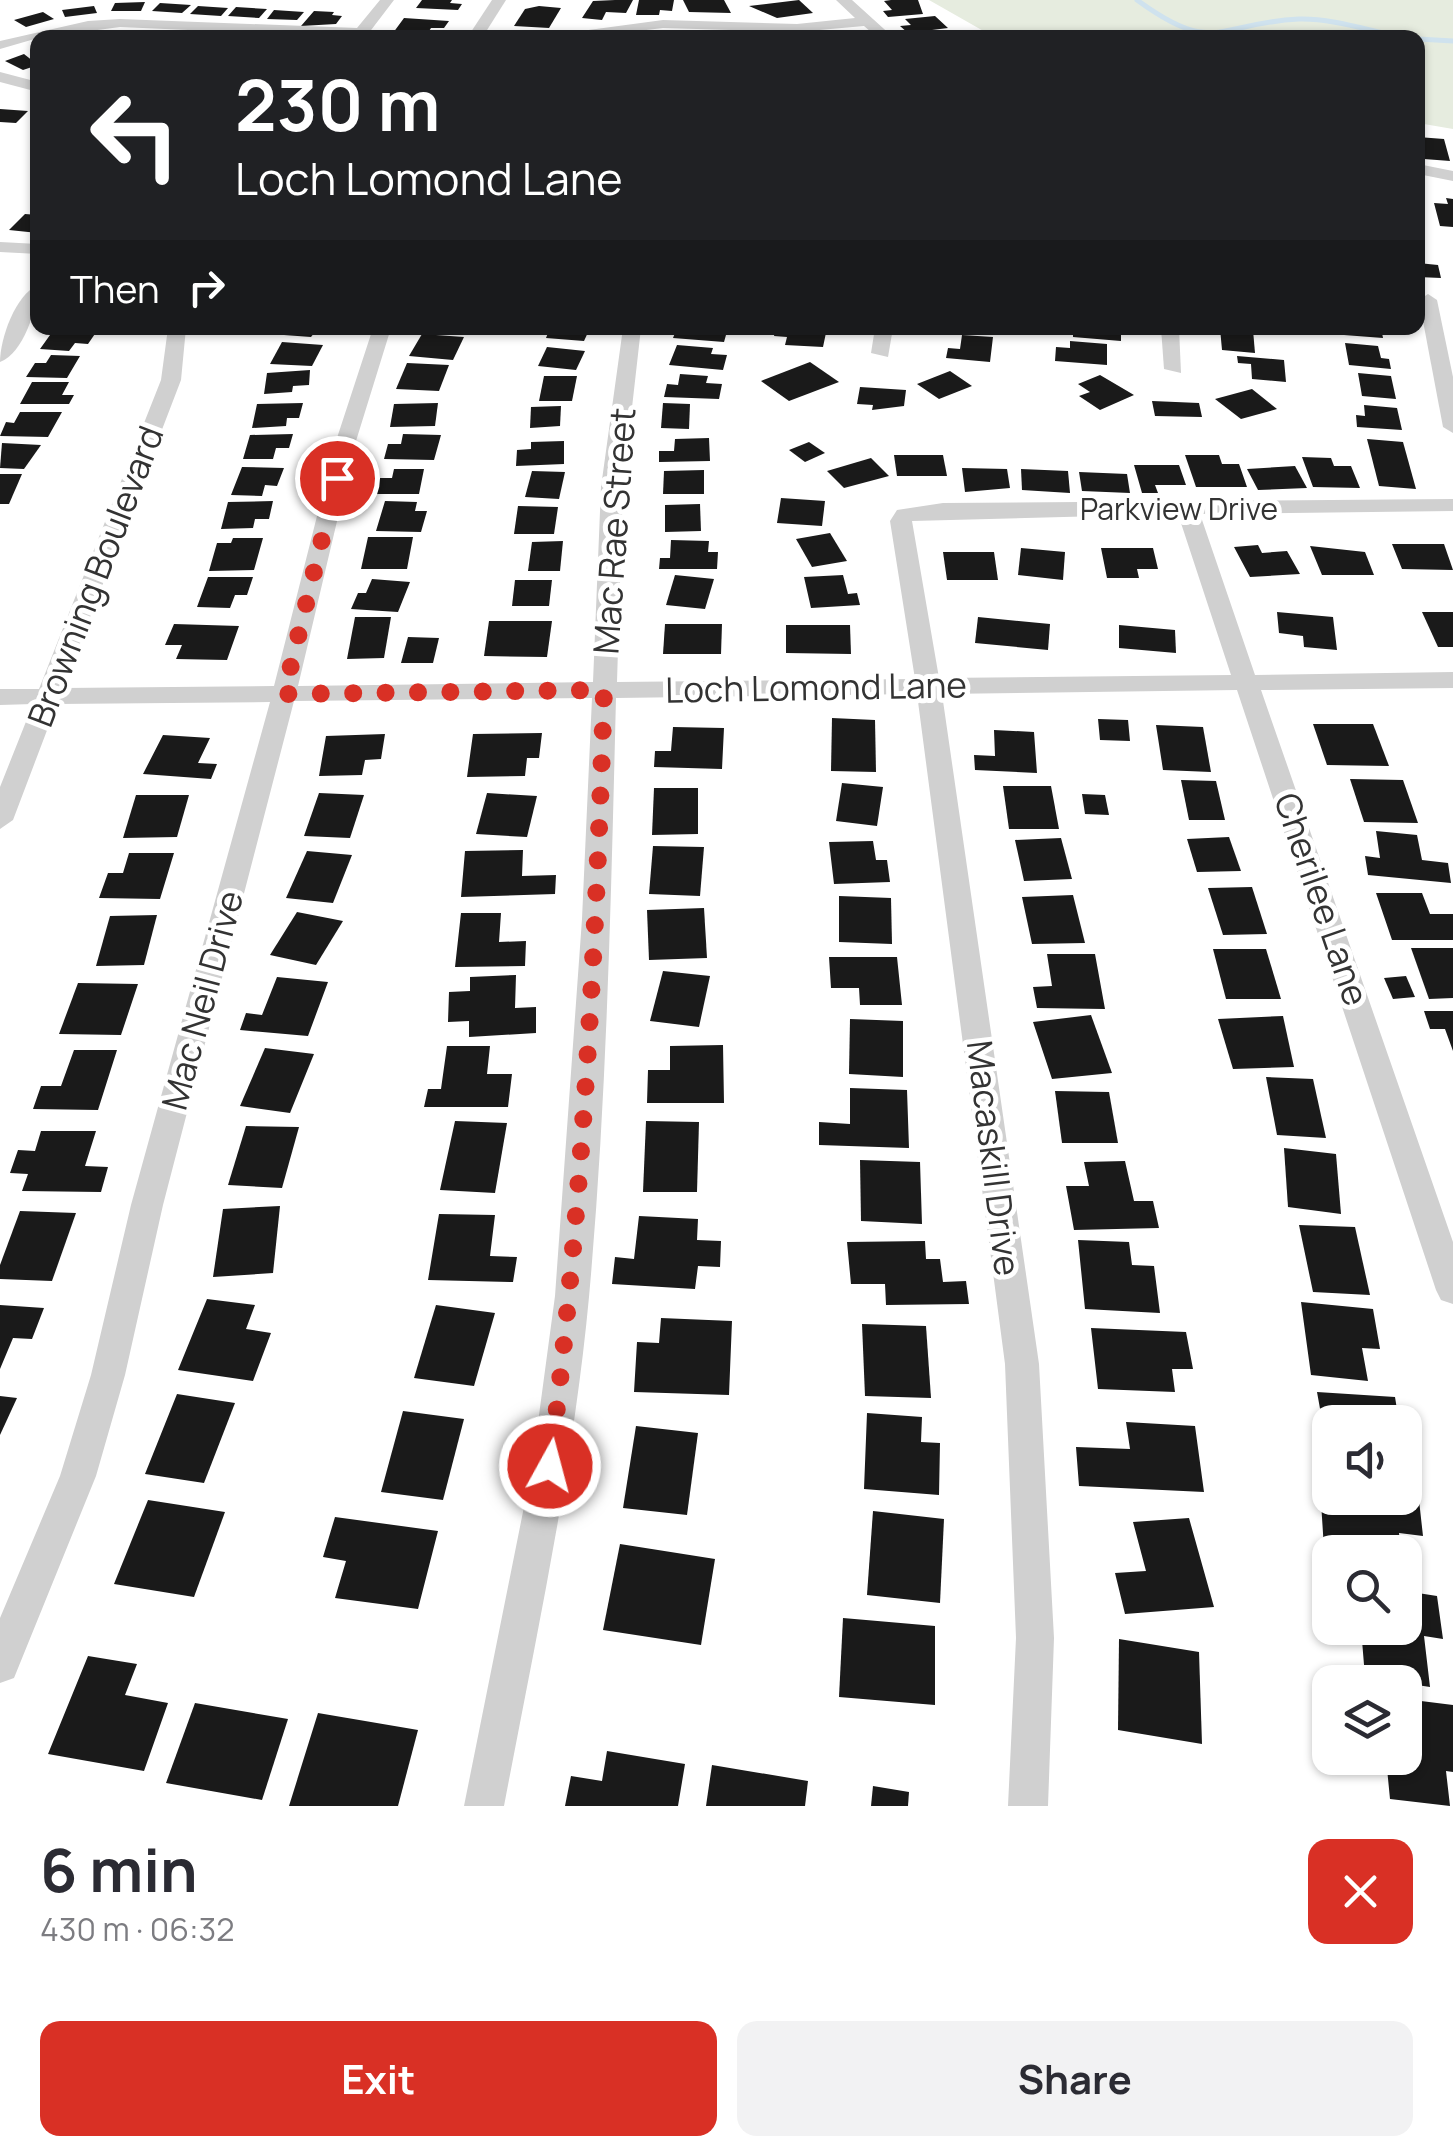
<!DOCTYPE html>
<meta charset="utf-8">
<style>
:root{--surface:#fff;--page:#f2f2f3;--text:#2b2b33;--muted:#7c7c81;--accent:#d93025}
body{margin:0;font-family:Manrope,sans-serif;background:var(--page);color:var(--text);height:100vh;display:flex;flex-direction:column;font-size:38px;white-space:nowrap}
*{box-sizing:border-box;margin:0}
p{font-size:32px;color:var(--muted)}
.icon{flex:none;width:55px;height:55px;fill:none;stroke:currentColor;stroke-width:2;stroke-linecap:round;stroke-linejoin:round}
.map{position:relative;height:1806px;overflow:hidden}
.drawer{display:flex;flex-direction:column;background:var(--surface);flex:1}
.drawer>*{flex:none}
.guide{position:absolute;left:30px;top:30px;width:1395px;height:305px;border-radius:20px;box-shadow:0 2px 8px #0004;background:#202124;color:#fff;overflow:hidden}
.tools{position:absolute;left:1312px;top:1405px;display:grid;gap:20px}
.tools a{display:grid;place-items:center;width:110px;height:110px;border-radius:20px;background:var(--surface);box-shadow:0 2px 8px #0004;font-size:50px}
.pin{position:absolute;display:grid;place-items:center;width:85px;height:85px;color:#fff;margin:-42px;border:5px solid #fff;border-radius:50%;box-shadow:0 2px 10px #0007}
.me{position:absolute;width:110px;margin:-55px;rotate:7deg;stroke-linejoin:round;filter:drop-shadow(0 0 8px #0008)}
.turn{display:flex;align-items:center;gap:35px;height:210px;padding:0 40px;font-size:45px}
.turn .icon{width:130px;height:130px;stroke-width:2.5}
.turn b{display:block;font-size:70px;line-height:85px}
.then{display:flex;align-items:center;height:95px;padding:0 40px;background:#0003;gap:20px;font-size:38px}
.round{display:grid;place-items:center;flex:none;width:105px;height:105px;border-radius:20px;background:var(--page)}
.summary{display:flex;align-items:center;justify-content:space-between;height:170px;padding:0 40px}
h1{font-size:60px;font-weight:700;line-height:75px}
.button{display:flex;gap:20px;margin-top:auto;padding:20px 40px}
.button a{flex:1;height:115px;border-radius:20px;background:var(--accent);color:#fff;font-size:40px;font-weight:700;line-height:115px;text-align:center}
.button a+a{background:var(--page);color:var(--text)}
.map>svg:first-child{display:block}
.green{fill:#e6ecdf}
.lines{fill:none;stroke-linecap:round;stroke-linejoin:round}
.stream{stroke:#cfe2ee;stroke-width:5}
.building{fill:#1a1a1a}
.minor{fill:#d0d0d0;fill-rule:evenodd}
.route{stroke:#d93025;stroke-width:18;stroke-dasharray:0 32.4}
.labels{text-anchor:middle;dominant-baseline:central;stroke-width:10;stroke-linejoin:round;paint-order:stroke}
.far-street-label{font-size:30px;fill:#333;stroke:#fff}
.street-label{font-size:35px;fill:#333;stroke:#fff}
</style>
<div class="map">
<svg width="1453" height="1806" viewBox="0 0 1453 1806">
<rect width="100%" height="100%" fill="#fff"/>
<polygon class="green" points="929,0 1453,0 1453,129 1418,123 1418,38 994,37"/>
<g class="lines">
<g class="stream">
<path d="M1137 0C1215 57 1217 23 1299 19 1333 18 1373 32 1407 38"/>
<polyline points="1418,39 1453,41"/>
</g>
</g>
<g class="building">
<polygon points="422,0 452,0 450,3 462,4 458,10 416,8"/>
<polygon points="615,0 633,0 626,13 606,12 602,20 582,18 593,1"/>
<polygon points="639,0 674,0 672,11 660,10 659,15 636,15"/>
<polygon points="683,0 724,0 731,13 689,12"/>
<polygon points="799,0 813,13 777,18 749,6"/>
<polygon points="891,0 918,0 923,14 888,17 883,11 892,10 884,1"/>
<polygon points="145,2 141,11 111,11 115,3"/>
<polygon points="160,3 191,5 182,13 152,11"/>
<polygon points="94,6 97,13 65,17 62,10"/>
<polygon points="198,6 228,8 221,16 190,14"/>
<polygon points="539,6 561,8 549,28 514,26 525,9"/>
<polygon points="236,7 267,9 259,18 228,16"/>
<polygon points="274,10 304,12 297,20 267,19"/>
<polygon points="314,11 334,12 332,15 342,16 336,24 301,26"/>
<polygon points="43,12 54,19 26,27 14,20"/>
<polygon points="935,16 948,28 908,33 900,26 911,25 905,19"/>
<polygon points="404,18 449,21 444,28 431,28 426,36 393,33"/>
<polygon points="24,54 38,65 23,70 5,61"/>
<polygon points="0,109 28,111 16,123 0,122"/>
<polygon points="1418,137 1444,139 1450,161 1424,159"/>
<polygon points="1446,198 1453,199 1453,227 1440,226 1434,203 1448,204"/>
<polygon points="25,214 38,215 38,233 9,230"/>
<polygon points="1418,263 1438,265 1441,278 1418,277"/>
<polygon points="55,328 99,328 88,344 75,343 69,351 40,349"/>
<polygon points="289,328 318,328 311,337 284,335"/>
<polygon points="550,328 590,328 584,341 546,338"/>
<polygon points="677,328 728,328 724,342 673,338"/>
<polygon points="776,328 827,328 823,347 785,345 787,337 774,336"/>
<polygon points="1073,328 1121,328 1121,341 1073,337"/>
<polygon points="1220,328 1253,330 1255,353 1222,350"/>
<polygon points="1343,328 1381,328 1383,338 1344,335"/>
<polygon points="422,334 464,337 453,360 409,356"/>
<polygon points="962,335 993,337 990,362 946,358 948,348 960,349"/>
<polygon points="1070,341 1107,344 1107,365 1055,361 1056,347 1070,348"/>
<polygon points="282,342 323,345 312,366 270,364"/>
<polygon points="1345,343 1378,346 1381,358 1389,359 1391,369 1349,365"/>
<polygon points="677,345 713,348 711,354 727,355 723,370 669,365"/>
<polygon points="547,347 585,351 576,370 538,366"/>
<polygon points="51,355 80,356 67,378 26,377 35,363 46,363"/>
<polygon points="1237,356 1284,360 1286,382 1252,379 1251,364 1238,363"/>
<polygon points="810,362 839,382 789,401 761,381"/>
<polygon points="407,363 449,365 439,391 396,389"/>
<polygon points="310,370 309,385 293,386 292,392 264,394 267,373"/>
<polygon points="950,371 972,386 939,399 917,384"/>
<polygon points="1358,373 1391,376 1396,399 1362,396"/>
<polygon points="680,374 708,376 706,383 722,384 719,399 664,397 667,384 678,385"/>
<polygon points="1100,375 1134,395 1100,410 1079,396 1090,392 1078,384"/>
<polygon points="544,376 577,376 572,401 539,401"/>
<polygon points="32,382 69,382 62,395 74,395 69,404 20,404"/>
<polygon points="860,387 906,390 904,406 872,410 873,405 857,404"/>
<polygon points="1252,389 1277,409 1241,419 1215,399"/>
<polygon points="1152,401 1199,403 1202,417 1155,416"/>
<polygon points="303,403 299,418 287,418 286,426 252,428 257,404"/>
<polygon points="438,403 435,426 390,427 394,404"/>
<polygon points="663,403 690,404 689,429 661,428"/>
<polygon points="1364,405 1397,408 1402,430 1357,427 1356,415 1365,416"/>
<polygon points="561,406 560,426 530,428 531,407"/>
<polygon points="20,412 62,412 48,437 0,436 6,422 14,423"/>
<polygon points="293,434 289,448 276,448 273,459 243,459 250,435"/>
<polygon points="403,434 441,435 434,460 384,459 388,444 401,444"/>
<polygon points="709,438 710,461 659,462 659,451 674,451 675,439"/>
<polygon points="1367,439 1403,442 1416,489 1379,486"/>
<polygon points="564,441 564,464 516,466 517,450 531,449 531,442"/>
<polygon points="809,442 825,453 805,462 789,450"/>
<polygon points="2,443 41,445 24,469 0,468"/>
<polygon points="894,455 943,455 947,476 897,476"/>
<polygon points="1185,455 1219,455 1222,464 1239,464 1247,487 1196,487"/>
<polygon points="1302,457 1331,458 1334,466 1351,466 1360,488 1313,487"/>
<polygon points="871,458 889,476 844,488 827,471"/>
<polygon points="1134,465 1179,465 1186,485 1155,485 1158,493 1142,493"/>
<polygon points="1295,466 1307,488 1258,490 1247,469"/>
<polygon points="242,467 284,468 277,486 265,485 262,496 231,495"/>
<polygon points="962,468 1007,469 1010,488 965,492"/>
<polygon points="394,469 424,469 419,494 375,494 379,478 392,478"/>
<polygon points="1021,469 1068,471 1070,493 1022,490"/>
<polygon points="704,470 704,494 663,494 664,471"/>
<polygon points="532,471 565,472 559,499 525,497"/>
<polygon points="1079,472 1127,474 1130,493 1082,491"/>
<polygon points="0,474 22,474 9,504 0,504"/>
<polygon points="781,498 825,501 822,526 777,523"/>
<polygon points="273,501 269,519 255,519 253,528 221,529 228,502"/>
<polygon points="385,501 417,502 415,511 427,511 421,532 376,531"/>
<polygon points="700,504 701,531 665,532 665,505"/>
<polygon points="518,506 558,507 554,534 514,534"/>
<polygon points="830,533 847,561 812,567 796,539"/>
<polygon points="368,537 413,537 407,569 361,569"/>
<polygon points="233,538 263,538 254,570 209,571 217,543 231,543"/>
<polygon points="671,540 709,541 708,552 718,552 717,569 659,569 660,558 670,558"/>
<polygon points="563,541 560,571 528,571 532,542"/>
<polygon points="1392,544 1444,544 1453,570 1402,569"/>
<polygon points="1258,545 1262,553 1287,551 1300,574 1250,577 1234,547"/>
<polygon points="1310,546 1365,552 1374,575 1322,575"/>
<polygon points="1021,548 1065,552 1063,580 1018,575"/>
<polygon points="1101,548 1153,548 1158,569 1137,569 1139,578 1107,578"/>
<polygon points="943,552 994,552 998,580 947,580"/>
<polygon points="675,575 714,579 705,609 666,605"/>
<polygon points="843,575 848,594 857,593 860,605 811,608 804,577"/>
<polygon points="208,577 253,577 247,595 235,595 230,608 197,607"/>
<polygon points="372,579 410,582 398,612 351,609 358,593 366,593"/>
<polygon points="515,580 552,580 549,606 512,606"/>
<polygon points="1277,612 1333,617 1337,650 1304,647 1303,636 1279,633"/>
<polygon points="1422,612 1453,612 1453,647 1438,647"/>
<polygon points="355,617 391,617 384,658 347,659"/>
<polygon points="978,617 1050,624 1048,650 975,643"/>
<polygon points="489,621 552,621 547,657 484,656"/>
<polygon points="174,624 239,626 227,660 176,659 182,645 165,645"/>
<polygon points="665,624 722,624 721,654 663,654"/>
<polygon points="786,625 850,625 851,654 786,653"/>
<polygon points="1119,625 1175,630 1176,653 1119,648"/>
<polygon points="408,637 439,638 433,663 401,663"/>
<polygon points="832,718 875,720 876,772 831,771"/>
<polygon points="1098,719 1128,720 1130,741 1100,740"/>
<polygon points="1313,724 1373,724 1389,766 1327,765"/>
<polygon points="1156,725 1203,727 1211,772 1163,770"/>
<polygon points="673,727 724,728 722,769 654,767 655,751 671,751"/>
<polygon points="994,730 1034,732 1037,773 975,770 974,755 995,756"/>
<polygon points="542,733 539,758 527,758 525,776 467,777 473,734"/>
<polygon points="385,734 381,759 365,760 362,775 319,776 326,736"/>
<polygon points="163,735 210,738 198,763 217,764 211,779 143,774"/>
<polygon points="1350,779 1403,780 1418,823 1364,822"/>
<polygon points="1181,780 1216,781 1225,820 1189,820"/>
<polygon points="842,783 883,787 877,826 836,821"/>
<polygon points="1003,786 1051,786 1059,829 1009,829"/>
<polygon points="654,788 698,788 698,834 652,835"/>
<polygon points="319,793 364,795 350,838 304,836"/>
<polygon points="487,793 537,796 527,837 476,834"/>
<polygon points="1082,794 1105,795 1109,815 1085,814"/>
<polygon points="136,795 189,795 177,837 123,838"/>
<polygon points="1376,831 1417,835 1422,860 1448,863 1451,883 1368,875 1365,856 1380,858"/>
<polygon points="1229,837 1241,871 1197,872 1187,839"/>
<polygon points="1061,838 1072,879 1024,881 1015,840"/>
<polygon points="873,841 876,860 887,860 890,882 834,884 829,842"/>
<polygon points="653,846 704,847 700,896 649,894"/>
<polygon points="523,850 522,876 556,875 555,894 461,897 465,851"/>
<polygon points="307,851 352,855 333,903 286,898"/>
<polygon points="129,853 174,853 160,899 99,898 108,873 123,873"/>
<polygon points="1252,887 1267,934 1223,935 1208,888"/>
<polygon points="1376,893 1422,893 1430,914 1453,914 1453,940 1392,940"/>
<polygon points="1073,895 1085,943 1032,944 1022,897"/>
<polygon points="839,896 891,898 892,944 839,942"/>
<polygon points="704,908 707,958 649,960 647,910"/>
<polygon points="297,912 343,921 316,965 270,955"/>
<polygon points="461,913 501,913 499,942 526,941 525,966 455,967"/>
<polygon points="157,915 144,965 96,966 110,916"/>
<polygon points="1411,948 1453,948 1453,998 1429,999"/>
<polygon points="1213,949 1266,949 1281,999 1226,999"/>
<polygon points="1047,954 1095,954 1105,1009 1037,1008 1033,987 1052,986"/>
<polygon points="829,957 897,957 902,1005 860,1005 859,988 831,988"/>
<polygon points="663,971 710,976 699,1027 650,1021"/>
<polygon points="516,975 515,1008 536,1007 536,1033 469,1037 469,1021 448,1022 449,992 470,991 470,977"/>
<polygon points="1406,976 1415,997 1393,999 1384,978"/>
<polygon points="277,977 328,982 308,1036 240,1030 246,1013 262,1015"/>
<polygon points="78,983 138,984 121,1035 59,1034"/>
<polygon points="1424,1011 1453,1011 1453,1051 1445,1029 1430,1029"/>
<polygon points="1091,1015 1112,1073 1052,1079 1033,1022"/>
<polygon points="1283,1016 1294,1067 1233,1069 1218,1019"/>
<polygon points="850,1019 903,1021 903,1077 849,1074"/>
<polygon points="723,1045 724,1103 647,1103 648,1070 670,1070 670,1046"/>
<polygon points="447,1046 490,1046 487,1074 512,1074 508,1107 424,1107 428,1089 441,1089"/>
<polygon points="265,1048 314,1054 290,1113 240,1106"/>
<polygon points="74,1050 117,1050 98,1110 33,1109 41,1086 61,1086"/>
<polygon points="1266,1077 1313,1079 1326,1138 1277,1135"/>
<polygon points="850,1088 907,1090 909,1148 819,1145 819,1122 850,1124"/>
<polygon points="1055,1091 1109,1092 1118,1143 1062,1143"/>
<polygon points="455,1121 507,1123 495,1193 440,1190"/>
<polygon points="646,1121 699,1122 697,1192 643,1192"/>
<polygon points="246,1126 299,1127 282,1188 228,1185"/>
<polygon points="41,1131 96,1131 85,1166 108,1167 101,1192 22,1191 28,1174 10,1173 18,1150 35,1151"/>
<polygon points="1284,1148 1336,1154 1341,1214 1288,1207"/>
<polygon points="860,1160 920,1162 922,1224 861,1221"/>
<polygon points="1125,1161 1134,1201 1153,1201 1159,1228 1074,1230 1066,1186 1089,1186 1084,1162"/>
<polygon points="280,1206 273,1273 213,1277 223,1209"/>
<polygon points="20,1211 76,1213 52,1281 0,1279 0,1265"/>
<polygon points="439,1214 495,1215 490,1256 517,1257 513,1282 428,1280"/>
<polygon points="639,1216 698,1219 697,1240 721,1241 720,1267 698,1266 695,1289 612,1284 615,1257 634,1259"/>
<polygon points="1299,1225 1355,1227 1370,1295 1313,1292"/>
<polygon points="1078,1240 1129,1242 1132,1265 1154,1266 1160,1313 1085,1309"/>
<polygon points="925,1241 926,1259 940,1259 943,1282 966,1281 969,1304 886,1305 885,1284 851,1284 847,1242"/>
<polygon points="207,1299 255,1305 246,1329 271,1333 253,1381 178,1370"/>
<polygon points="1301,1302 1373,1309 1380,1349 1362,1348 1368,1381 1311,1375"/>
<polygon points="0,1305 44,1308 32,1339 13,1338 0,1369"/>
<polygon points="436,1305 495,1313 474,1386 414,1378"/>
<polygon points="661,1318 732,1321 729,1395 634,1392 637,1342 659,1343"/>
<polygon points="862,1324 926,1326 931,1398 865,1396"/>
<polygon points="1091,1328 1186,1332 1193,1369 1172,1369 1175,1392 1098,1389"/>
<polygon points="1317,1392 1395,1397 1399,1422 1330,1422 1328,1453"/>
<polygon points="177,1394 235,1403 204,1483 145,1474"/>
<polygon points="0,1396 17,1398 0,1435"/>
<polygon points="403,1411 464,1419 443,1500 381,1492"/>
<polygon points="867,1413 922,1417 921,1442 940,1443 939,1495 864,1489"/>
<polygon points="1126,1422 1195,1426 1204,1492 1079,1486 1076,1447 1130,1449"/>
<polygon points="636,1426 698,1433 687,1515 623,1508"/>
<polygon points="1320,1486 1330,1488 1330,1498 1419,1500 1423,1536 1399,1533 1401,1552 1324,1549"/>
<polygon points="148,1500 225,1512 194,1597 114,1584"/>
<polygon points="873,1511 944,1519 940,1603 867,1595"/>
<polygon points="335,1517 438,1531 418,1609 335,1598 346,1561 323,1557"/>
<polygon points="1189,1518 1214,1607 1125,1614 1115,1573 1146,1571 1133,1522"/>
<polygon points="620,1544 715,1559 701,1645 603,1630"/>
<polygon points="1405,1591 1437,1596 1443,1639 1424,1636 1430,1687 1365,1677 1361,1628 1405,1628"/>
<polygon points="843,1618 935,1626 935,1705 839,1697"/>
<polygon points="1119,1639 1199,1652 1202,1744 1118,1730"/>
<polygon points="88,1656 137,1664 125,1695 168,1703 144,1771 48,1754"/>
<polygon points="1405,1699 1453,1705 1453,1772 1446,1771 1450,1806 1390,1799 1386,1758 1405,1758"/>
<polygon points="195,1703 288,1719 262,1800 166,1783"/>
<polygon points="318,1713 418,1730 398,1806 289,1806"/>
<polygon points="607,1751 685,1764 678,1806 565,1806 571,1776 602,1781"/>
<polygon points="712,1765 808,1781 805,1806 706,1806"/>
<polygon points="873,1786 909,1792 908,1806 871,1806"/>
</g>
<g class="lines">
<g class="minor">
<polygon points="380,0 394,0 365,38 120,27 38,38 0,49 0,41 88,21 120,19 357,28"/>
<polygon points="492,0 506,0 482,38 467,38"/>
<polygon points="836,0 852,0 894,38 878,38 864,26 797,32 663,28 580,38 529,38 663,20 797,24 855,18"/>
<polygon points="0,72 38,82 38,92 0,82"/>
<polygon points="1418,164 1453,171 1453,181 1418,174"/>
<polygon points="0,242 38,244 38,254 0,252"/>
<path d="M38 285C38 307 23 354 0 362 0 339 15 295 38 285Z"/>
<polygon points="1428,294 1437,300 1453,377 1453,433 1443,427 1419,300"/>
<path d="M168 328H186L181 380 63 688 274 686 336 441 373 328H391L356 441 298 686 593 682 601 487 623 328H641L623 487 617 682 915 679 890 521 897 510 943 503 1453 499V511L1200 514 1255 675 1453 672V688L1261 690 1453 1242V1304L1441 1300 1436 1290 1237 690 942 694 1039 1364 1054 1638 1048 1806H1008L1016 1638 1005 1364 917 694 616 698C611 897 607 1098 589 1297 573 1468 536 1637 504 1806H464L532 1467 555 1296 582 919 592 698 294 701 163 1205 125 1375 96 1476 14 1678 0 1683V1618L60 1476 91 1375 131 1205 270 702 57 704 13 820 0 829V787L33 704 0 705V689H39L161 380ZM1178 514 1231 675 939 678 912 521Z"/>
<polygon points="875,328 893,328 888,357 871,353"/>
<polygon points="1161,328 1179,328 1181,373 1164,369"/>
</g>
</g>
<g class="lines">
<path class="route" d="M337 478 284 694 604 690C596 950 582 1209 550 1466"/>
</g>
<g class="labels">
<g class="far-street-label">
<text x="1179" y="508">Parkview Drive</text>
</g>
<g class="street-label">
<text transform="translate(614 531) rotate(-86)">Mac Rae Street</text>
<text transform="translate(95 576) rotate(-69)">Browning Boulevard</text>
<text transform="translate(816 687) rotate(-1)">Loch Lomond Lane</text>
<text transform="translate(1322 899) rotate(71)">Cherilee Lane</text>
<text transform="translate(202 1000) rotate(-75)">Mac Neil Drive</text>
<text transform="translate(994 1158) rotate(83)">Macaskill Drive</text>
</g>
</g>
</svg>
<div class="tools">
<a><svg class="icon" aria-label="sound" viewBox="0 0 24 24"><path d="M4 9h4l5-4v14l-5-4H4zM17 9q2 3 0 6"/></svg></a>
<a><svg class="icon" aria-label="search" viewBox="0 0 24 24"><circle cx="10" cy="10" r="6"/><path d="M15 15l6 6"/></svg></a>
<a><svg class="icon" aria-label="layers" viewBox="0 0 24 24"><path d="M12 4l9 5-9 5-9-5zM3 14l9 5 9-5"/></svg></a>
</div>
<div class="pin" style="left:337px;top:478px;background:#d93025"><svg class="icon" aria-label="arrive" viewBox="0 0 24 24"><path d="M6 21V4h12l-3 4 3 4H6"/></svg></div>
<svg class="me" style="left:550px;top:1466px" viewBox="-20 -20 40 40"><circle r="17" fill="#d93025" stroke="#fff" stroke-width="3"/><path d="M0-11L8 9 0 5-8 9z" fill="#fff"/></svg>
<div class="guide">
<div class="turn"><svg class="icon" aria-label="left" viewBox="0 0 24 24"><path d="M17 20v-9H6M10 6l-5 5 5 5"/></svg><div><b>230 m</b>Loch Lomond Lane</div></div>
<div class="then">Then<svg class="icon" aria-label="right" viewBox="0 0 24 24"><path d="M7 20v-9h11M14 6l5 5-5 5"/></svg></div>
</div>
</div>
<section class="drawer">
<div class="summary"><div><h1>6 min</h1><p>430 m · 06:32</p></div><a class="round" style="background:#d93025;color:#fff"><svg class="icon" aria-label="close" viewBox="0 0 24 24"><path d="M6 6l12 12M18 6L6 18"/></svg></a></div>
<div class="button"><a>Exit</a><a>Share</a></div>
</section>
